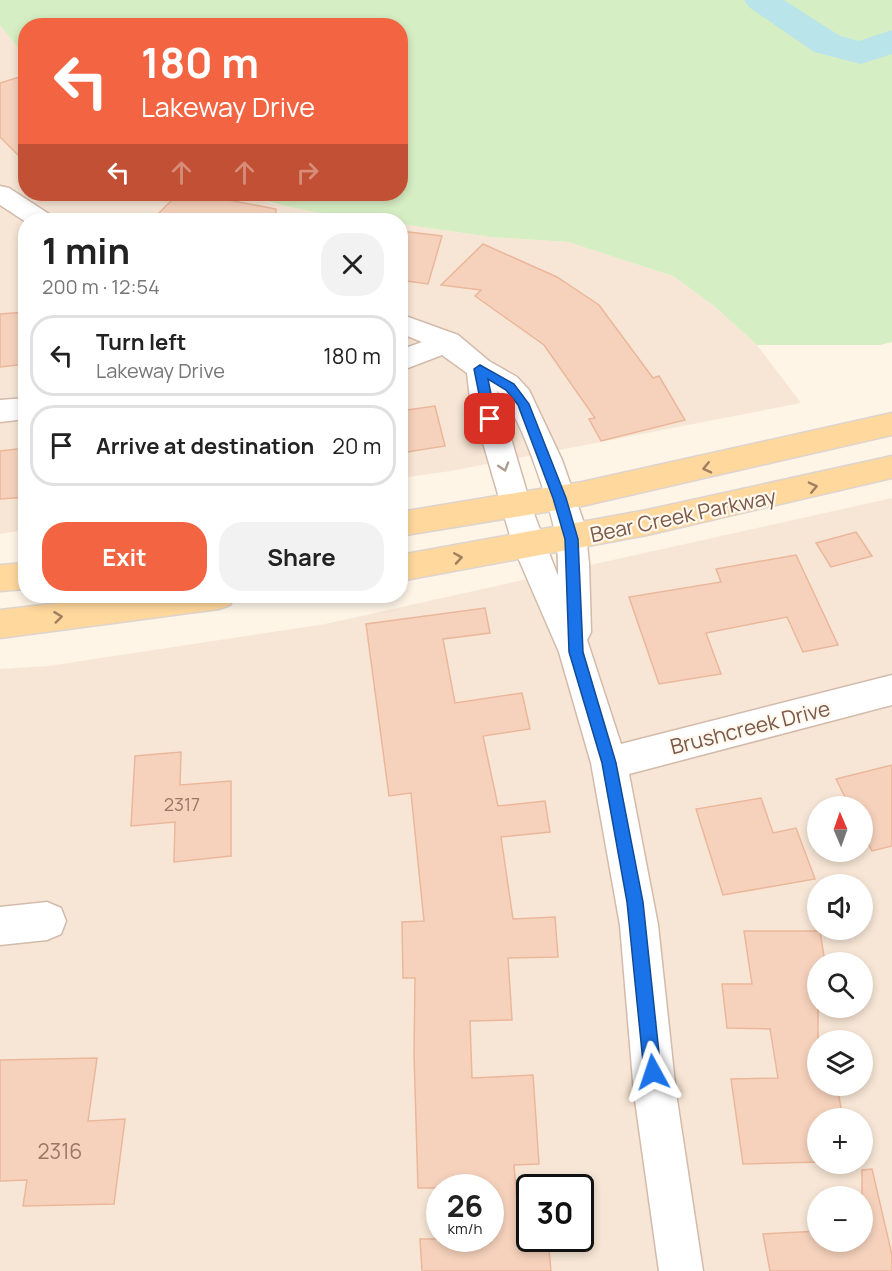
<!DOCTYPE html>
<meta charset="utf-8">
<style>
:root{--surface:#fff;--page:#f2f2f2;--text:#222;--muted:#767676;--line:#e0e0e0;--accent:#f36542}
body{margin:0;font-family:Manrope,sans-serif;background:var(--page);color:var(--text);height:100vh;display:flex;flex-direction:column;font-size:22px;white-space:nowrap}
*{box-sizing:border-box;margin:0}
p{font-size:20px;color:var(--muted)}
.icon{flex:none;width:33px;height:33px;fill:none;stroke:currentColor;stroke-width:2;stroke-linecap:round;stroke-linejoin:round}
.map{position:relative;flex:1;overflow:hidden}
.drawer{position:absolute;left:18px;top:213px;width:390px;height:390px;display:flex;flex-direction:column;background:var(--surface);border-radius:24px;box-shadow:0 3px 9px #0003}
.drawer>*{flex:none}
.guide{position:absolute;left:18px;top:18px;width:390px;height:183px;border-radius:24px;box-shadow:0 3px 9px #0003;background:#f36542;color:#fff;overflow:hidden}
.needle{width:39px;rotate:358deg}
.fabs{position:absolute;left:807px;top:796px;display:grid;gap:12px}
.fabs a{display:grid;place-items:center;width:66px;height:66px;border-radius:50%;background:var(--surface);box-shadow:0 3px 9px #0003;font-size:30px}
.speed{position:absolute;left:426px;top:1174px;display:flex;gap:12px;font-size:30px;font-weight:700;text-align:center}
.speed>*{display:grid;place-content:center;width:78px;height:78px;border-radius:50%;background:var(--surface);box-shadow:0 3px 9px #0003;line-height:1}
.speed small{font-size:15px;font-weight:400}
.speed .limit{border:3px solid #111;border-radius:9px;background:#fff;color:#111}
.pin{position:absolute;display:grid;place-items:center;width:51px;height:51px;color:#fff;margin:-26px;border-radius:12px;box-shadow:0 3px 9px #0006}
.me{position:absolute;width:66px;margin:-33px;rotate:355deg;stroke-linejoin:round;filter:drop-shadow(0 0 4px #0008)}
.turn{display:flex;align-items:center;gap:21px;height:126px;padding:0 24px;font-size:27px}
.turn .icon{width:78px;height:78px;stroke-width:2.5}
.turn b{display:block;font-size:42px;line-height:51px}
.lanes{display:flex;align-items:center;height:57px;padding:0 24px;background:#0003;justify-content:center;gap:30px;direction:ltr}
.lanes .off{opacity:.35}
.round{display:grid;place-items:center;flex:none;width:63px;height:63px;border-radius:24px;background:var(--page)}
.overview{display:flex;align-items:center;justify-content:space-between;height:102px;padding:0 24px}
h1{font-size:36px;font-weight:700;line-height:45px}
.action{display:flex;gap:12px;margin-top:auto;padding:12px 24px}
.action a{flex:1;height:69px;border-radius:24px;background:var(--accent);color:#fff;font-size:24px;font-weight:700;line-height:69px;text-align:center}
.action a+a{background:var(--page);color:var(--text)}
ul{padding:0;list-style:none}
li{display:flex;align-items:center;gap:18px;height:81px;margin:0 12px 9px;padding:0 12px;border:3px solid var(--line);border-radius:24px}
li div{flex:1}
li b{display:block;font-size:22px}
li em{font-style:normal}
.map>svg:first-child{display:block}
.residential{fill:#f7e6d5;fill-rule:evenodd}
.green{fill:#d6eec3}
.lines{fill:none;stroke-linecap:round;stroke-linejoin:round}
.river{fill:#b9e4ea;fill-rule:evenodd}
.building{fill:#f6d2bc;stroke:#ebb79b;stroke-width:1.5}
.minor-casing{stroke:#d2bbab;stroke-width:3}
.major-casing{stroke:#ddd4cf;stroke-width:3}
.minor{fill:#fff;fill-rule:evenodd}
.major{fill:#ffd89d;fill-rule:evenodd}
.oneway{stroke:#b09b91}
.oneway2{stroke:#a37f62}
.route{fill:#1a73e8;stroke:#114b97;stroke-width:1.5}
.labels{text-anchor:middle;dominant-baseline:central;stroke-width:4.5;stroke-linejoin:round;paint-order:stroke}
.number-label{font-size:18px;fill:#9a7765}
.street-label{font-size:21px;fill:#7b5948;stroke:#fff8ef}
.near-number-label{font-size:21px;fill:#9a7765}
</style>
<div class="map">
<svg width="892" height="1271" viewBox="0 0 892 1271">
<rect width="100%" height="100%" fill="#fef5e7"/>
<g class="residential">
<polygon points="0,25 25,57 26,194 244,194 269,203 378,220 26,220 25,530 0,534"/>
<polygon points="401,224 491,237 568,242 673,276 713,305 757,345 801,403 451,471 401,478"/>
<path d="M892 498V1271H0V669L48 666 325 624ZM818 807H862V852H818ZM818 885H862V930H818ZM818 963H862V1008H818ZM818 1041H862V1086H818ZM818 1119H862V1164H818ZM440 1188H490V1239H440ZM530 1188H580V1239H530ZM818 1197H862V1242H818Z"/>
</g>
<path class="green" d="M0 0H892V342L880 345H757L713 305 673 276 568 242 491 237 401 224 400 220C352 220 290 210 244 194H400V26H26L25 57 0 25Z"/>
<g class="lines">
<polygon class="river" points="744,0 784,0 840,36 859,41 892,30 892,54 861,64 814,52 749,7"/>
</g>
<g class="building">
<polygon points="26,75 26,163 0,137 0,83"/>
<polygon points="178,194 196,194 276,209 275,220 152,220"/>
<polygon points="400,231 442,236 428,284 400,280"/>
<polygon points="483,244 557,277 599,305 653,378 659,376 685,420 601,441 589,419 595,418 544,345 475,296 481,290 441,285"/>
<polygon points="26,312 26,364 0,367 0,314"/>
<polygon points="435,406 445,446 400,453 400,411"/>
<polygon points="26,448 26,497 0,499 0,451"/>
<polygon points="856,532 872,556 831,567 816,543"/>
<polygon points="796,555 838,645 803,652 787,617 706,633 721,674 659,684 629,597 721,582 716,569"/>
<polygon points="485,608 490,633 443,639 455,703 522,693 530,729 483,736 498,806 545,801 550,832 501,837 513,919 555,917 558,957 508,958 512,1020 470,1021 472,1078 533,1075 539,1164 514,1165 518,1215 530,1215 530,1239 548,1239 551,1271 422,1271 420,1239 490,1239 490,1188 418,1188 414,1054 415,978 403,978 402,922 424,921 411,793 389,796 366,624"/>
<polygon points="181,752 180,785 231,781 231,856 174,862 175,822 131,826 135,756"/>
<polygon points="892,765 892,846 872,851 862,832 862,807 850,807 836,779"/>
<polygon points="761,798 773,833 796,828 815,879 723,895 696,809"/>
<polygon points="744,931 820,931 825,963 818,963 818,1086 837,1086 843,1119 818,1119 818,1162 743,1164 731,1079 778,1078 770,1029 727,1028 722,984 752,984"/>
<polygon points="97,1058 88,1121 125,1119 114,1204 23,1206 27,1180 0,1181 0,1060"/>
<polygon points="872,1169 892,1255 892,1271 770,1271 763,1234 818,1231 818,1242 862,1242 862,1170"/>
</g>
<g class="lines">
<defs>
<g id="minor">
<polygon points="0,186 9,188 49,214 52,220 26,222 0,205"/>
<path d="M400 314 458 335 489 361 517 377 529 390 562 460 585 526 589 563 591 632 587 640 621 744 892 675V705L629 774 658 925 676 1093 703 1271H659L634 1093 620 925 591 763 559 652 513 546 470 398 467 373 442 355 400 371V350L422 342 400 333ZM497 391C520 410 551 508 556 538 558 550 558 563 558 576L531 506Z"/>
<polygon points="26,398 26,419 0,422 0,400"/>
<polygon points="47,902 61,908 66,921 61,934 47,940 0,945 0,907"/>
</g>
<g id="major">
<polygon points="892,413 892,435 582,506 400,536 400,512 582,482"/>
<polygon points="892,456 892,478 647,535 400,581 400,555 647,510"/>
<polygon points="26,563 26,589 0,591 0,565"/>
<polygon points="118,596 235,596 230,605 219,609 0,638 0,610"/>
</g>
</defs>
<use href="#minor" class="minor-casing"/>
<use href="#major" class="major-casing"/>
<use href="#minor" class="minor"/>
<use href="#major" class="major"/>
</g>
<defs><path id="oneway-chevron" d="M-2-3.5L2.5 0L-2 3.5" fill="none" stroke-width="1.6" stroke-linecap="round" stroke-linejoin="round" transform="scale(1.5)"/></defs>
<use class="oneway" href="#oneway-chevron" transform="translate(504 467) rotate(73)"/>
<g class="oneway2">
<use href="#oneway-chevron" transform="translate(707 468) rotate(167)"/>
<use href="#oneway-chevron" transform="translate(813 487) rotate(-13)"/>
<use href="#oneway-chevron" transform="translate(458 558) rotate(-9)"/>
<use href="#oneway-chevron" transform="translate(58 617) rotate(-7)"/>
</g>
<polygon class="route" points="480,365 514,384 529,404 566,498 578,539 583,652 616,763 643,902 661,1072 659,1078 653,1081 647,1078 644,1072 627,902 602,763 569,652 565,539 553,498 518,405 506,390 488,379 496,419 490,423 484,419 474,369"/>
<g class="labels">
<g class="number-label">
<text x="182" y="804">2317</text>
</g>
<g class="street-label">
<text transform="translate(683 515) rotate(-12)">Bear Creek Parkway</text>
<text transform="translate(750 727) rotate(-14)">Brushcreek Drive</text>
</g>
<g class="near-number-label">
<text x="60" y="1151">2316</text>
</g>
</g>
</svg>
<div class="fabs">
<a><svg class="needle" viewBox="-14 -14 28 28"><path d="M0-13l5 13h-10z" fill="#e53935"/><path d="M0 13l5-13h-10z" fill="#767676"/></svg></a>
<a><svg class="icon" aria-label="sound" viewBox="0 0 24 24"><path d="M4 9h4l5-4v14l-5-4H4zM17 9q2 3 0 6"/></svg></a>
<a><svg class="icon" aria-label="search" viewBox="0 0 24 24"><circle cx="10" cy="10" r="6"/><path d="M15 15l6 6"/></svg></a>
<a><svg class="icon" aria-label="layers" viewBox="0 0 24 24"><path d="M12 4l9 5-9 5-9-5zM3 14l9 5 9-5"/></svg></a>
<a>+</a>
<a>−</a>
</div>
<div class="speed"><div>26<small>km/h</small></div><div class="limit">30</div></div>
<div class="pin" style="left:490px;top:419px;background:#d93025"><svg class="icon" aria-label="arrive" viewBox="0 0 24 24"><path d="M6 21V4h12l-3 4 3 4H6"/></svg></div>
<svg class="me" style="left:653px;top:1072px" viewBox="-20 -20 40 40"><path d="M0-17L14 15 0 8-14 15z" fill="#1a73e8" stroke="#fff" stroke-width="4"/></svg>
<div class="guide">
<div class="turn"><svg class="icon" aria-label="left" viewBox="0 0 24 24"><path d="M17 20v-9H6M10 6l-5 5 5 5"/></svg><div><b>180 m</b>Lakeway Drive</div></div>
<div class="lanes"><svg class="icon" aria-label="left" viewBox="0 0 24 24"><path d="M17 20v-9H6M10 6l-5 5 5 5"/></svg><svg class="icon off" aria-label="ahead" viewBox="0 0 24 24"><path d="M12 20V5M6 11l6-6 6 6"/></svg><svg class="icon off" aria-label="ahead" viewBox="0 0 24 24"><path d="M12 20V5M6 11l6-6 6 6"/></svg><svg class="icon off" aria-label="right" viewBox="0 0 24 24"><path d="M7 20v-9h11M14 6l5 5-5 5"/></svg></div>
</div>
<section class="drawer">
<div class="overview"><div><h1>1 min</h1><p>200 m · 12:54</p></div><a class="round"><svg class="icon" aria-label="close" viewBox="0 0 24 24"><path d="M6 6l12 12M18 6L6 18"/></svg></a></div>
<ul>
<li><svg class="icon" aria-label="left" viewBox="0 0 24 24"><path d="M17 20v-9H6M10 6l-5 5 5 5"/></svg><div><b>Turn left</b><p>Lakeway Drive</p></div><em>180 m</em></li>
<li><svg class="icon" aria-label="arrive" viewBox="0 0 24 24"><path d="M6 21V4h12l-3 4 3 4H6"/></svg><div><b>Arrive at destination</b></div><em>20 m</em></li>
</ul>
<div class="action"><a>Exit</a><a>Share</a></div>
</section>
</div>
